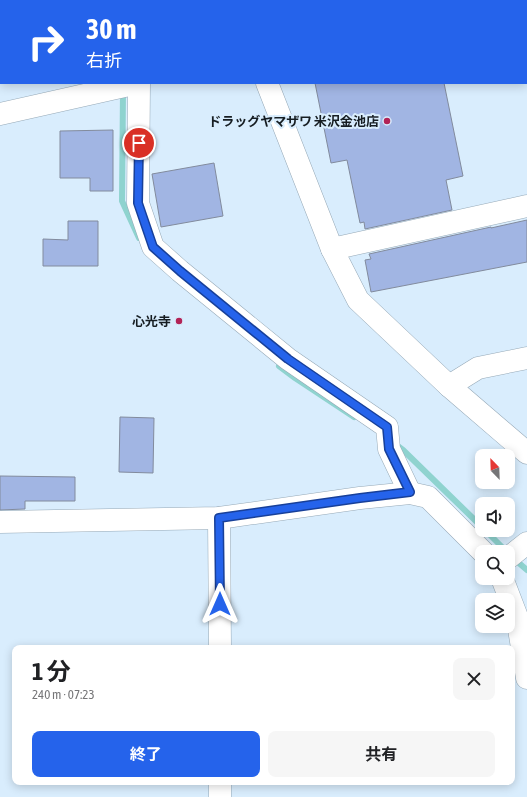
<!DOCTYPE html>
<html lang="ja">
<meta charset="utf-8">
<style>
:root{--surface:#fff;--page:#f6f6f6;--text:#202124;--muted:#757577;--accent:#2563eb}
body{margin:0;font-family:"Asap Condensed","Noto Sans JP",sans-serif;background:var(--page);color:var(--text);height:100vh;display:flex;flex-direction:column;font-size:15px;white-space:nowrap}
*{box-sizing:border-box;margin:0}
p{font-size:13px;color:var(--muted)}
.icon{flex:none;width:22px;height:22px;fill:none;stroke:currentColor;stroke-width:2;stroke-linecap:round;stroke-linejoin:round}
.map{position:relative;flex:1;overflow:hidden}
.drawer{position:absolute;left:12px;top:645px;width:503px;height:140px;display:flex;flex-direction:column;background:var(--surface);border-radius:8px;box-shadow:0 2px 10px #0003}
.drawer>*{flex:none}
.guide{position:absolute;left:0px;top:0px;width:527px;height:84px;box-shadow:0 2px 10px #0003;background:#2563eb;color:#fff;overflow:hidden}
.needle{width:26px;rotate:337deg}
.controls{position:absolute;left:475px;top:449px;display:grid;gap:8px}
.controls a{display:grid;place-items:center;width:40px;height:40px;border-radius:8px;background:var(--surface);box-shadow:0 2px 10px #0003;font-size:20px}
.pin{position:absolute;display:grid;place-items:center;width:34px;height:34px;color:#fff;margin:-17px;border:2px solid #fff;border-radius:50%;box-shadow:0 1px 4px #0007}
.me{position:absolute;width:44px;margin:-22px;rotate:0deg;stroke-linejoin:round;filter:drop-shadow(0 0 3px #0008)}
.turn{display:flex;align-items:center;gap:14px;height:84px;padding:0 20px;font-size:18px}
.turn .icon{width:52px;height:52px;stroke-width:2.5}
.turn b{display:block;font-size:28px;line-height:34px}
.round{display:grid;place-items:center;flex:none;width:42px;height:42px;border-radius:8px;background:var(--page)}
.headline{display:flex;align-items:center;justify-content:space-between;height:68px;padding:0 20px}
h1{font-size:24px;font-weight:700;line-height:30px}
.cta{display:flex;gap:8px;margin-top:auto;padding:8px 20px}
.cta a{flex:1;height:46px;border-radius:8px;background:var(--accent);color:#fff;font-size:16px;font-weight:700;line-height:46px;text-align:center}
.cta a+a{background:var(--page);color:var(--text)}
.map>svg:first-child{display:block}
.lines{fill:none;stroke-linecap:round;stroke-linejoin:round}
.stream{stroke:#8fd3cf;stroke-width:6}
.building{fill:#a1b5e3;stroke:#828b9d}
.minor-casing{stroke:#96a9b7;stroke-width:23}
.tertiary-casing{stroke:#96a9b7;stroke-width:23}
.minor{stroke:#fff;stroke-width:22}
.tertiary{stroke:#fff;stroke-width:22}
.route-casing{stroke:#184099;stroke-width:10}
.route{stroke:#2563eb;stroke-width:7}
.poi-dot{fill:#b22357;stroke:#d9edfd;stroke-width:1.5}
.labels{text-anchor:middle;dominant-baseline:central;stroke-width:4;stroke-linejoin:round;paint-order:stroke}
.poi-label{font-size:13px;font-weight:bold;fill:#161d22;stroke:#d9edfd;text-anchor:end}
</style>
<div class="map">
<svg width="527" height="797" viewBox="0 0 527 797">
<rect width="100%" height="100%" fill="#d9edfd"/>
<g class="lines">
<g class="stream">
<polyline points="123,91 122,201 139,238"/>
<polyline points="279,366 295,378 354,417"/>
<polyline points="395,444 403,450 482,527"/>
<polyline points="485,530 507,552"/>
<polyline points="513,558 527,570"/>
</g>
</g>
<g class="building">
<polygon points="315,83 444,83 463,176 446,180 452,210 365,229 364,222 360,223 347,160 331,163"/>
<polygon points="113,130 113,191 90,191 90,178 60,178 60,131"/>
<polygon points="214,163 223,216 161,227 152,174"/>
<polygon points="527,220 527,262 371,292 365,260 371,259 369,254 491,227 491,228"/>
<polygon points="68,221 98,221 98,266 43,266 43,239 68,240"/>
<polygon points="120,417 154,418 153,473 119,472"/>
<polygon points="0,476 75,477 75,501 25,501 25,509 0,510"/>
</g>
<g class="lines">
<defs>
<g id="minor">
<polyline points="131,0 131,1"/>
<polyline points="245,0 245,1"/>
<polyline points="139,83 138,203 153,247 180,271 288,359 387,427 389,449 410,493"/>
<polyline points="332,249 527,206"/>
<polyline points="449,386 478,368 527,358"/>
<polyline points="219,518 220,648"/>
<polyline points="0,522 219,518 360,498 410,493 428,497 483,552"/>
<polyline points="508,558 527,543"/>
<polyline points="502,578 517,617 527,678"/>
<polyline points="220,782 220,797"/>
</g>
<g id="tertiary">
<polyline points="519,1 523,0"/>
<polyline points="267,83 332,249 358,300 449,386 527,453"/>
<polyline points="0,114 138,83"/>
</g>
</defs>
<use href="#minor" class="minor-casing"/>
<use href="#tertiary" class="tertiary-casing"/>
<use href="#minor" class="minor"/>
<use href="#tertiary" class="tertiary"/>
</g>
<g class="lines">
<defs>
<polyline id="route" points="139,143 138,203 153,247 180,271 288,359 387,427 389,449 410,492 360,498 219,518 220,604"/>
</defs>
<use href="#route" class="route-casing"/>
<use href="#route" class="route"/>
</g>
<g class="poi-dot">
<circle cx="387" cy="121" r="4"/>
<circle cx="179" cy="321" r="4"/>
</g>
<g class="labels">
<g class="poi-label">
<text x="379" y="121">ドラッグヤマザワ 米沢金池店</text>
<text x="171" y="321">心光寺</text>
</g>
</g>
</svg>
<div class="controls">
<a><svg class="needle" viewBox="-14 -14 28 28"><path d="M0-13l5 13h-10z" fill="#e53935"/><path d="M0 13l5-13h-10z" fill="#757577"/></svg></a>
<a><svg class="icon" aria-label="sound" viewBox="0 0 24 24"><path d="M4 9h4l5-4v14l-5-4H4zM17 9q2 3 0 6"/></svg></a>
<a><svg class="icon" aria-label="search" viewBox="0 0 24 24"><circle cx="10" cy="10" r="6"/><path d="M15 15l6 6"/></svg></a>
<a><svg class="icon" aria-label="layers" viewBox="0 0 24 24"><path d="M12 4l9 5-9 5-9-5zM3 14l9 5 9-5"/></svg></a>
</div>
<div class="pin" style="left:139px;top:143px;background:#d93025"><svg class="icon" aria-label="arrive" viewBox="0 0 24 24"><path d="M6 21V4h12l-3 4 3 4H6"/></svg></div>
<svg class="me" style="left:220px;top:604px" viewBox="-20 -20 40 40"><path d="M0-17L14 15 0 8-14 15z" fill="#2563eb" stroke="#fff" stroke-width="4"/></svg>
<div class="guide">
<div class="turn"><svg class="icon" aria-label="right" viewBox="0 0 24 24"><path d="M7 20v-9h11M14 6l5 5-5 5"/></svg><div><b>30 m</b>右折</div></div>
</div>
<section class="drawer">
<div class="headline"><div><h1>1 分</h1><p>240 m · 07:23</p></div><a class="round"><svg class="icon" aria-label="close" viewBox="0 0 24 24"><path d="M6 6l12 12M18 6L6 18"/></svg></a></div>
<div class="cta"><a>終了</a><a>共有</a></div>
</section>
</div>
